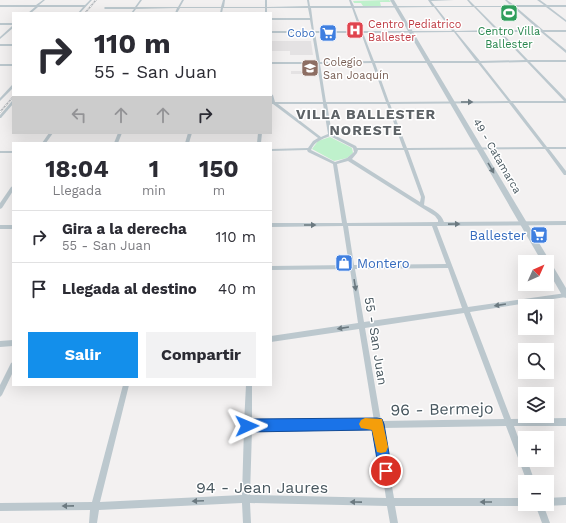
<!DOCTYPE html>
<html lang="es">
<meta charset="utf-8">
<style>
:root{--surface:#fff;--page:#f2f2f3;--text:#2b2b33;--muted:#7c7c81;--line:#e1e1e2;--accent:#138feb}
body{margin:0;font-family:"Work Sans",sans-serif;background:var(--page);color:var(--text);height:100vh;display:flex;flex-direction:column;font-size:15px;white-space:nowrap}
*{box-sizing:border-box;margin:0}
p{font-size:13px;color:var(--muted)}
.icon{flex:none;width:22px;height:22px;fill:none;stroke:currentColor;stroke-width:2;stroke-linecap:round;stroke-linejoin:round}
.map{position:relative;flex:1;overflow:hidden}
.drawer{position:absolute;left:12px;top:142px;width:260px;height:244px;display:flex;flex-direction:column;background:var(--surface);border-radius:0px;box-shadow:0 4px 16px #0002}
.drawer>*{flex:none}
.banner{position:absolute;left:12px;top:12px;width:260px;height:122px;border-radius:0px;box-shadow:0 4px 16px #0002;background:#fff;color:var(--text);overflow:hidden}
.needle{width:26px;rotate:45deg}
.buttons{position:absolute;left:518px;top:255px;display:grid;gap:8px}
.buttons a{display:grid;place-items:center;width:36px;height:36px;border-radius:0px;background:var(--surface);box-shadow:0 4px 16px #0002;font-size:20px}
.pin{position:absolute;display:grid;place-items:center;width:34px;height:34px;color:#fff;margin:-17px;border:2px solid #fff;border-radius:50%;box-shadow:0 1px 4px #0007}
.me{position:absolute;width:44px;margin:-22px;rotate:89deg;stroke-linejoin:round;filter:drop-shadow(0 0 3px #0008)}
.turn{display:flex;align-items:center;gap:14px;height:84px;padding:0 16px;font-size:18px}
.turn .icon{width:52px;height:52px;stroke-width:2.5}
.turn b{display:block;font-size:28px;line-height:34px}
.lanes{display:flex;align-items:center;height:38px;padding:0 16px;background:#0003;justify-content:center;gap:20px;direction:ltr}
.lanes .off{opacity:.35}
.eta{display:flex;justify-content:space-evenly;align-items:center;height:68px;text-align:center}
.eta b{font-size:24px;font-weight:700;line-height:28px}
.button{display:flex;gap:8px;margin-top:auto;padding:8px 16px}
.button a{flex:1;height:46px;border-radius:0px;background:var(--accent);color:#fff;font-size:16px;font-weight:700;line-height:46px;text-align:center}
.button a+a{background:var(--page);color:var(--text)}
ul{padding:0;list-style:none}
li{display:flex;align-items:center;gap:12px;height:52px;padding:0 16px;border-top:1px solid var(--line)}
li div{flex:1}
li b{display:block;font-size:15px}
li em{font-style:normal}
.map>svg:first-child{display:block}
.education{fill:#e4e2e3}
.green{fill:#bff1cc}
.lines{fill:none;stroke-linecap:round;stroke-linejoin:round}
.minor{fill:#bcc8ce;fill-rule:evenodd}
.tertiary{fill:#bcc8ce;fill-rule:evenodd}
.rail-casing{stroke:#b3b7bb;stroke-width:1.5}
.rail{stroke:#fff;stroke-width:1;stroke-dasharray:2;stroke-linecap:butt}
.oneway{fill:#6b7980}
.route{fill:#1a73e8;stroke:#114b97}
.slow{fill:#f59e0b}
.labels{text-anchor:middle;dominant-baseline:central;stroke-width:3;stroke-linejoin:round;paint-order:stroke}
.far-health-label{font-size:11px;fill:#be3a42;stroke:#fff;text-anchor:start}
.far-leisure-label{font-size:11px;fill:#27864d;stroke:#fff}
.far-shop-label{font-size:11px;fill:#366cbe;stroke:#fff;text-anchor:end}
.far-education-label{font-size:11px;fill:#785e54;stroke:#fff;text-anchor:start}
.far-street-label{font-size:11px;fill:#48575f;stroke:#fff}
.shop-label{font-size:13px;fill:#366cbe;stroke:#fff;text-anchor:end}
.street-label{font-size:13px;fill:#48575f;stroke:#fff}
.far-district-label{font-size:14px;font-weight:bold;letter-spacing:1px;fill:#5d6266;stroke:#fff}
.near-street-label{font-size:16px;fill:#48575f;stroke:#fff}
</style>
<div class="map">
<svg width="566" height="523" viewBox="0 0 566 523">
<rect width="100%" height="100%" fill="#f3f1f1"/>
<g class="education">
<polygon points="271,41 311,41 313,55 290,55 290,51 271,51"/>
<polygon points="304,64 315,64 317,74 291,74 291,71 304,71"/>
</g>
<g class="green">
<polygon points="389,0 391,2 380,2 381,6 363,6 361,3 354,3 353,1"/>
<polygon points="330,137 352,148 353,153 347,158 334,161 312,149 318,141"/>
</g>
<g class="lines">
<g class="minor">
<polygon points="43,0 45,0 39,5 85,5 90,0 92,0 80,13 78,13 83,7 38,7 31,13 28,13 35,7 0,7 0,5 36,5"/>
<path d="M140 0H142L137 7H178L182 0H184L180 7H221L223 0H225L224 7H265V0H267V7L308 6 307 0H309L310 6H351L349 0H351L354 6H432L428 0H454L431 1 435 6H472L467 0H469L475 6H511L505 0H507L514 5H544L537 0H540L547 5H566V7H549L566 20V22L546 7H516L543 30H566V32H544L566 50V53L541 32H501L528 60H566V62H530L566 99V103H513L547 147H566V149H549L566 171V175H564L545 149 408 150 425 197 424 205C432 209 441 213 444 222L566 221V225L437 226 468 307 566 293V297L470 312 511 419 566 418V426H514L525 456V460H527L535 482H527L506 426 382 428 394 498H525V504H528V505L525 506H395L398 523H390L387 506 250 503 251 523H243L242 503 99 510 97 523H89L90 510 0 511V503L92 502 123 385H129L100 502 242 495 244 428 243 426 244 424 246 385H252V422L374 421 359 329 271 342V336L358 323 350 269 271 270V266L349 265 343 226 271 227V223H342L333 164 308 152 307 150 271 151V149L308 148 313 141 318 138 273 104H271V102H272L271 94 273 95 275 102H323L317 64H271V62H317L312 33H271V31H312L310 20H271V18H310L308 8H267V13H265V8H223L222 13H220L221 8H180L177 13H175L177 8 136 9 133 13H131L134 9H105L104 8 105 7H135ZM434 7 452 31H363L354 8ZM436 7H474L496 30 455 31ZM476 7H513L539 30H499ZM311 8H352L360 31H314ZM454 32 476 61H374L363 33ZM456 32H498L525 60 480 61ZM315 33H361L371 61 320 62ZM527 62 564 101H511L481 63ZM372 63 386 102H326L320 64ZM375 63H478L508 101 389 102ZM509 103 543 147 407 148 390 104ZM278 104H323L328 134 321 137ZM327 104H387L403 148H357L356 146 332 134ZM330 136 353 148 354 152 347 158 335 162 311 150C314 142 322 139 330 136ZM358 150H404L421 197 420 202 352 159 357 153ZM348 161 435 216 438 220V222L347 223 337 164ZM348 226H432L446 264 354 265ZM448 268 462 308 364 322 355 269ZM464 313 504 419 381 421 365 328ZM375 428 386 498 250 495 252 430Z"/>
<rect x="0" y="23" width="13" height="2"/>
<polygon points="12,26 13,26 13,28 0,39 0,37"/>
<rect x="0" y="44" width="13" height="2"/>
<rect x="0" y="64" width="13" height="2"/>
<polygon points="12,85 13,85 13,88 0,101 0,98"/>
<polygon points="12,101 13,101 13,104 1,118 0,118 0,115"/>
<polygon points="49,133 53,133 46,143 42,143"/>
<polygon points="118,133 122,133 118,143 114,143"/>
<polygon points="188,133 192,133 189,143 185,143"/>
<polygon points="258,133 262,133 261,143 257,143"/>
<rect x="0" y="151" width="13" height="2"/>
<polygon points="13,186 13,191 2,208 0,209 0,203 11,187"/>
<rect x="0" y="225" width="13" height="4"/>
<polygon points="13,340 13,346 0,347 0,341"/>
<polygon points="13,362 13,372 2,395 0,397 0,385 11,363"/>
<polygon points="566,497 566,505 547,506 544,504 547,504 547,498"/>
<polygon points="535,504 543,504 550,523 542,523"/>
</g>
<polygon class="tertiary" points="390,0 394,0 566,288 566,298 563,297 547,269 547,262 542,262"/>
<defs>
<g id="rail">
<polyline points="85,13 96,0"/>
<polyline points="0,112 13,97"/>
</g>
</defs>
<use href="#rail" class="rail-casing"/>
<use href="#rail" class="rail"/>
</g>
<defs><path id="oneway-solid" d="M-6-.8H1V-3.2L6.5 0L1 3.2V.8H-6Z"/></defs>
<g class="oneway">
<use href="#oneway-solid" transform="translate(467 102)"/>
<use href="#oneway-solid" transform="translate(491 168) rotate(60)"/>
<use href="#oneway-solid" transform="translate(454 224) rotate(-1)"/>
<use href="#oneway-solid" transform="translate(310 225)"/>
<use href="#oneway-solid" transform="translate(355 285) rotate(81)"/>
<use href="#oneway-solid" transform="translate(500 305) rotate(171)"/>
<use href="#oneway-solid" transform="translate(343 328) rotate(171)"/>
<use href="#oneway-solid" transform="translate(198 501) rotate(178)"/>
<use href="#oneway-solid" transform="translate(356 502) rotate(-179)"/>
<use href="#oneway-solid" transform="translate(486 502) rotate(180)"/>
<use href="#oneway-solid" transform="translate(68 506) rotate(179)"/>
</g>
<polygon class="route" points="377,418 382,419 384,424 392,471 390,476 386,478 381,476 379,471 372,430 247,432 243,430 241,426 243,421 247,419"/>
<polygon class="slow" points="365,418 382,419 388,447 386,452 381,453 377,452 372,430 361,428 359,424 361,420"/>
<defs>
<symbol id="stadium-square" viewBox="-11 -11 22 22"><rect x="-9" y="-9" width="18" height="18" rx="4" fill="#2e9e5b" stroke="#fff"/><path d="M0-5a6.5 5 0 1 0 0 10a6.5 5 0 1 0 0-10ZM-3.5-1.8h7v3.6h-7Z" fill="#fff"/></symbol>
<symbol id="hospital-square" viewBox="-11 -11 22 22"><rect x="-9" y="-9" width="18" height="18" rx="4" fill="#e0444e" stroke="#fff"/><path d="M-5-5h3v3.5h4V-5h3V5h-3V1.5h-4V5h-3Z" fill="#fff"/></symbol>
<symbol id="supermarket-square" viewBox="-11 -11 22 22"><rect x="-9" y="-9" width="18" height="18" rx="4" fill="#3f7fe0" stroke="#fff"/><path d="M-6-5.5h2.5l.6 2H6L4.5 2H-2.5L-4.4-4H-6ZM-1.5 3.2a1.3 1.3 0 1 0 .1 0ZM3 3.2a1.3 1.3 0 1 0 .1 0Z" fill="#fff"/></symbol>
<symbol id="school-square" viewBox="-11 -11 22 22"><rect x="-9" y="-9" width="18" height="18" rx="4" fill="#8d6e63" stroke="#fff"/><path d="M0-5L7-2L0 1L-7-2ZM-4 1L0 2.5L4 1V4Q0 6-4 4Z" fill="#fff"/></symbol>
<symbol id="shop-square" viewBox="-11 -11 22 22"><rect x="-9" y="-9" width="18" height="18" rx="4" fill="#3f7fe0" stroke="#fff"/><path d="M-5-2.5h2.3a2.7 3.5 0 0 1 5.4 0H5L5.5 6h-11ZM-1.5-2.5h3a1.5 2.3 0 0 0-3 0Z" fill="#fff"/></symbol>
</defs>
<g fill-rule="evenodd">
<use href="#stadium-square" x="499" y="3" width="20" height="20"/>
<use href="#hospital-square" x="345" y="20" width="20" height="20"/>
<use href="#supermarket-square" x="318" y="23" width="20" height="20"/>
<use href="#school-square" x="300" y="58" width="20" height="20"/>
<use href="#supermarket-square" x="529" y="225" width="20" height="20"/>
<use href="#shop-square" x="334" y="253" width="20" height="20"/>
</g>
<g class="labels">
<g class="far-health-label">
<text x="368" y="24">Centro Pediatrico<tspan x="368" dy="13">Ballester</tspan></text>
</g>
<g class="far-leisure-label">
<text x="509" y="31">Centro Villa<tspan x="509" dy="13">Ballester</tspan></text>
</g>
<g class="far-shop-label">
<text x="315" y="33">Cobo</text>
</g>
<g class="far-education-label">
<text x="323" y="62">Colegio<tspan x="323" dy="13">San Joaquín</tspan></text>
</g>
<g class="far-street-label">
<text transform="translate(497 156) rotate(60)">49 - Catamarca</text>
</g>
<g class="shop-label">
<text x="526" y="235">Ballester</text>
<text x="357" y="263" text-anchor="start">Montero</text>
</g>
<g class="street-label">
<text transform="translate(376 341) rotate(81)">55 - San Juan</text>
</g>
<g class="far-district-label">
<text x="366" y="114">VILLA BALLESTER<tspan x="366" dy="16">NORESTE</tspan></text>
</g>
<g class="near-street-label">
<text transform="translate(442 409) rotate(-1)">96 - Bermejo</text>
<text x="262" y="487">94 - Jean Jaures</text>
</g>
</g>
</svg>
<div class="buttons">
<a><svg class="needle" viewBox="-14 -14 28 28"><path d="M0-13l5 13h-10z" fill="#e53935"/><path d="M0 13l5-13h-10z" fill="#7c7c81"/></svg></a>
<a><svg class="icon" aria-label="sound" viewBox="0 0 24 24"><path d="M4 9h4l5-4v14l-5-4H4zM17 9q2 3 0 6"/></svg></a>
<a><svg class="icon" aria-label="search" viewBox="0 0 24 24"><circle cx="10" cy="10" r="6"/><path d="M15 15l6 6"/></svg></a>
<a><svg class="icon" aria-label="layers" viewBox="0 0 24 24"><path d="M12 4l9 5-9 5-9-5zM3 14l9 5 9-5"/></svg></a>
<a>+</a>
<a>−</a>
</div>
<div class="pin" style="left:386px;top:471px;background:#d93025"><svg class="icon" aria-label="arrive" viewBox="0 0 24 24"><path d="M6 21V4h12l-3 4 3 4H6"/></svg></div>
<svg class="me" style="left:247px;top:426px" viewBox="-20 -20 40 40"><path d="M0-17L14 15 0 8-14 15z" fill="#1a73e8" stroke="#fff" stroke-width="4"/></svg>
<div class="banner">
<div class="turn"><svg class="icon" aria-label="right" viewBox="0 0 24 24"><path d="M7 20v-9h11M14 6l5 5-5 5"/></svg><div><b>110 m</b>55 - San Juan</div></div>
<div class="lanes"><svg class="icon off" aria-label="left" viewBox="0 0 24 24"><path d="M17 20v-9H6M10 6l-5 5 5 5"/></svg><svg class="icon off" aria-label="ahead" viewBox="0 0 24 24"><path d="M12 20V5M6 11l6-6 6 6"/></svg><svg class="icon off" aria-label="ahead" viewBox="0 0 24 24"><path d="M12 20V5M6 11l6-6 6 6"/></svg><svg class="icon" aria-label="right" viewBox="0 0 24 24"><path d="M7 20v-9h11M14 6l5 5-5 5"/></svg></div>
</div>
<section class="drawer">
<div class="eta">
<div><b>18:04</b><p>Llegada</p></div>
<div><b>1</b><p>min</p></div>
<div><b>150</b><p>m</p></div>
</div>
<ul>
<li><svg class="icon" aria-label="right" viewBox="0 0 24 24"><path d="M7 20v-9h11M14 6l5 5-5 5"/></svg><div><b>Gira a la derecha</b><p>55 - San Juan</p></div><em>110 m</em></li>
<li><svg class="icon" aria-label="arrive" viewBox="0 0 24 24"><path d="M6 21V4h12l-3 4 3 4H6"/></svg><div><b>Llegada al destino</b></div><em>40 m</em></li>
</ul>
<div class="button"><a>Salir</a><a>Compartir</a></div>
</section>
</div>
